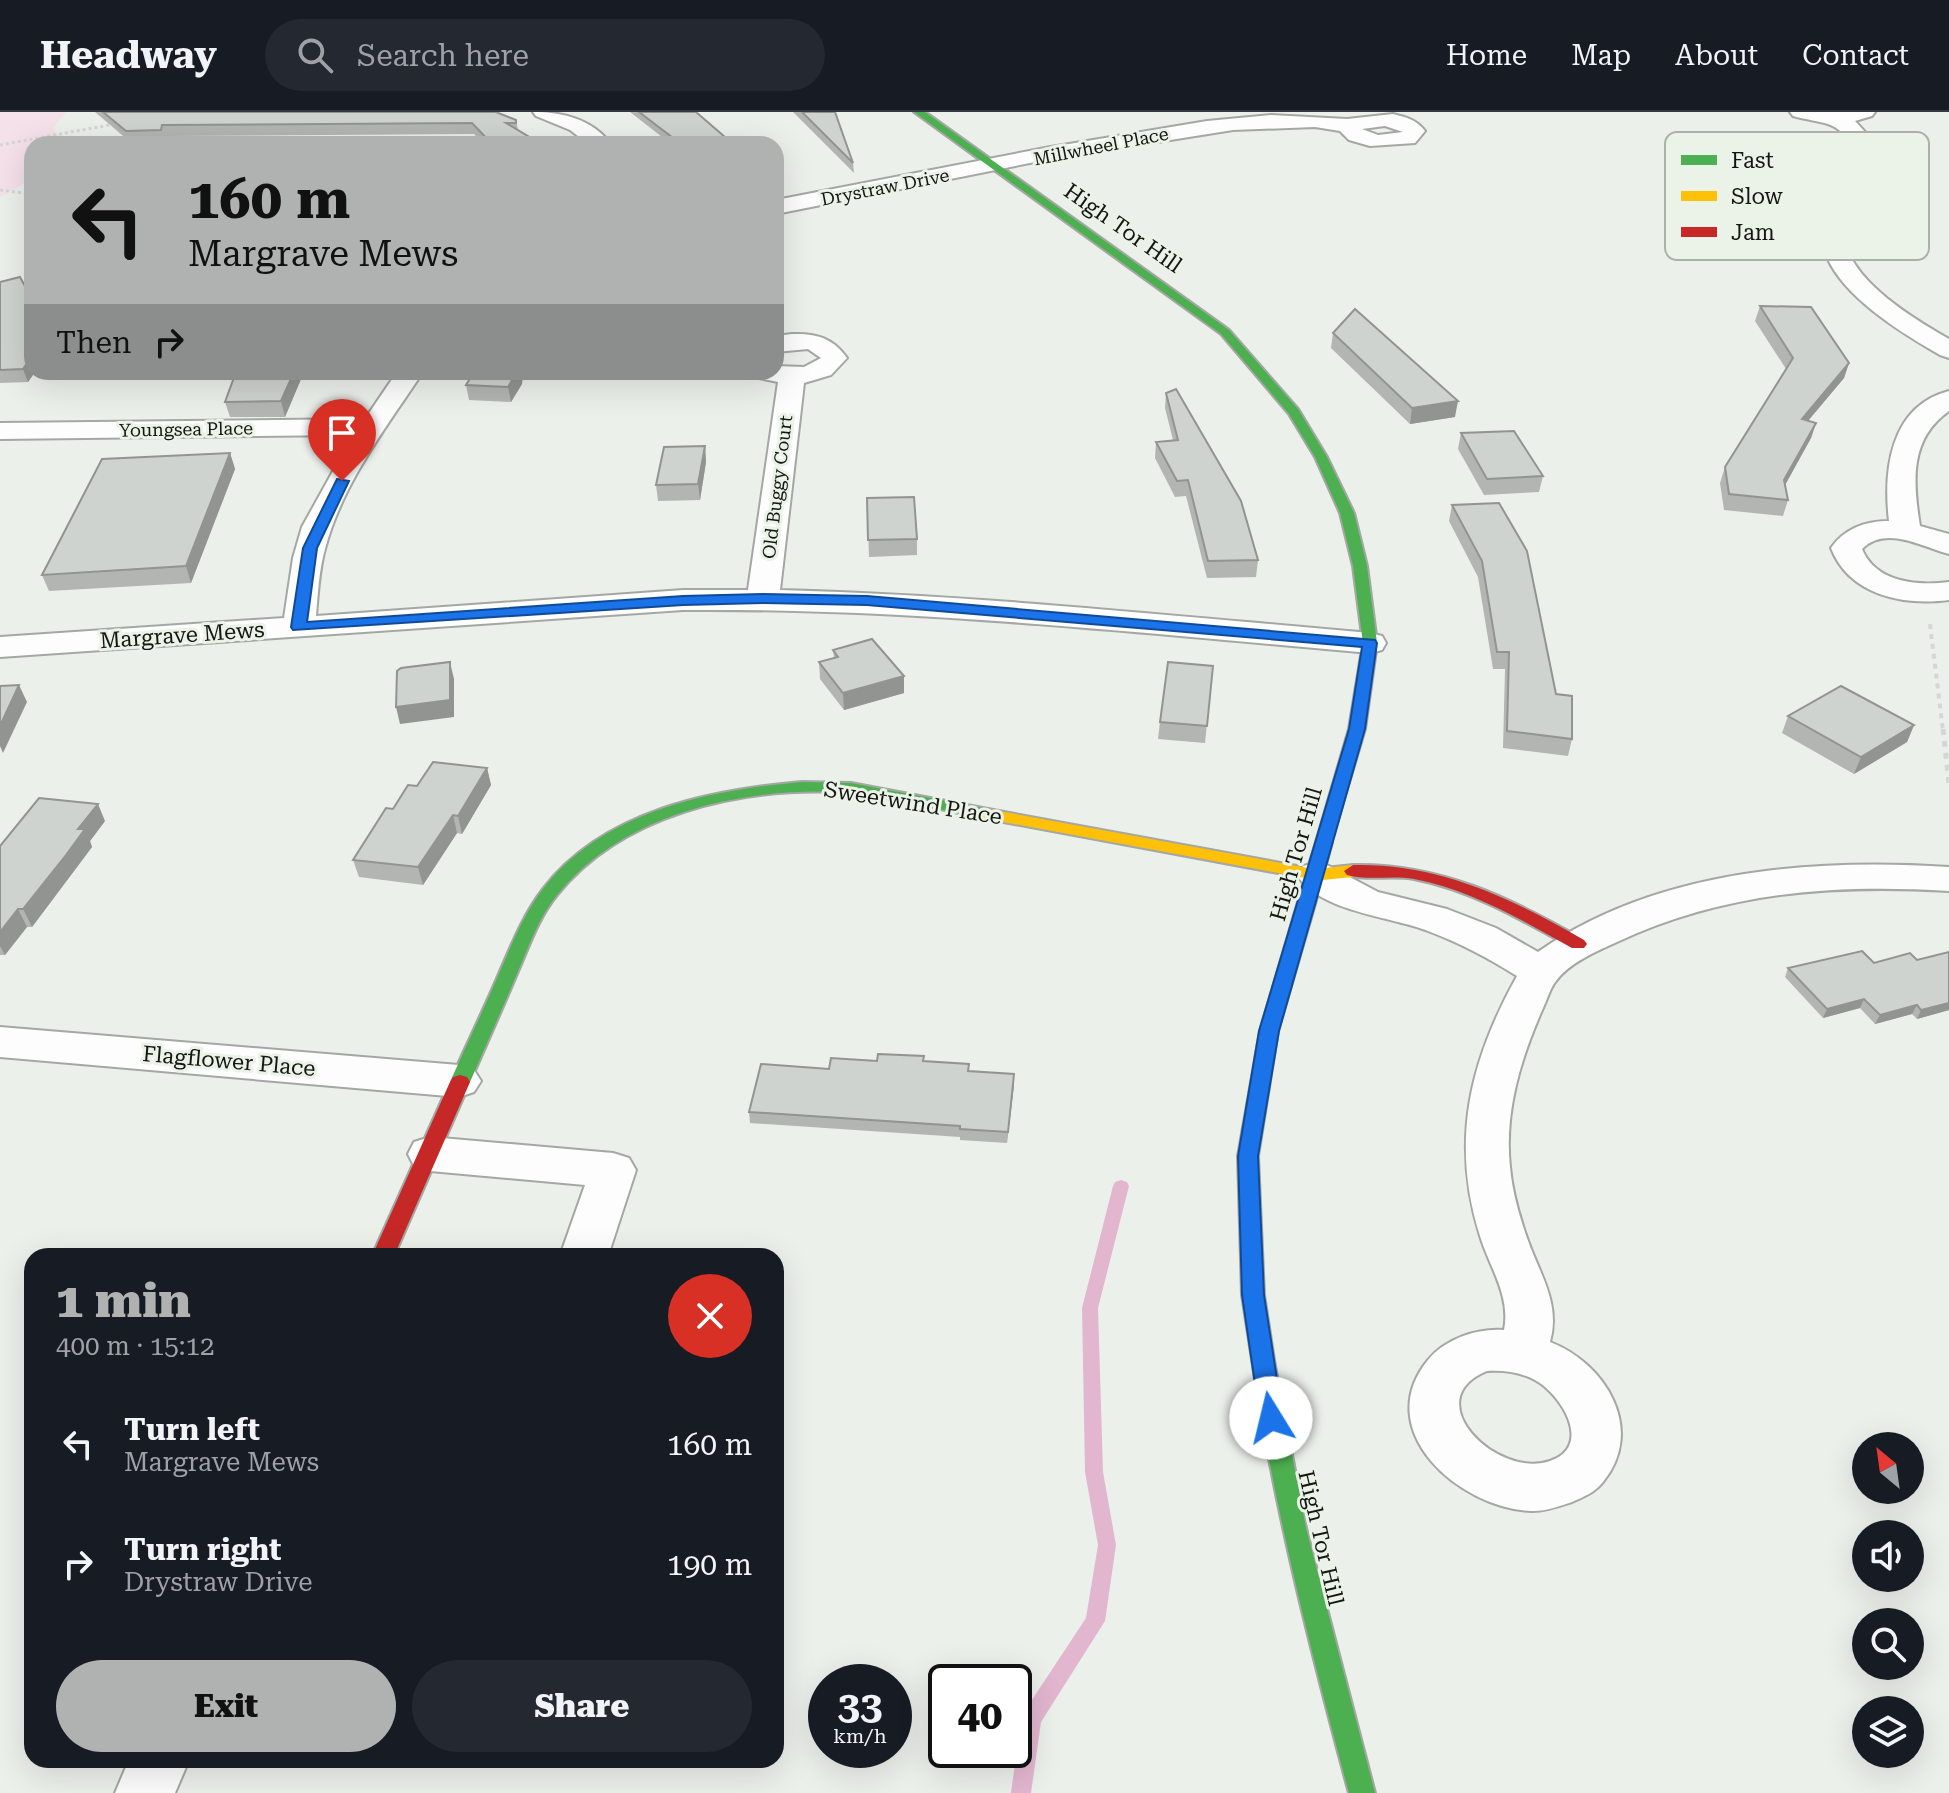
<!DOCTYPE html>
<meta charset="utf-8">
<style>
:root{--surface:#171b24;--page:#242831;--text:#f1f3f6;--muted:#9ea1a6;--line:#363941;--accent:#b0b2b2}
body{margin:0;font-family:"Roboto Serif",serif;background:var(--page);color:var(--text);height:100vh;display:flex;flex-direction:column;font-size:30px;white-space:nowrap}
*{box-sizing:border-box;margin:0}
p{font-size:26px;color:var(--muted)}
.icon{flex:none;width:44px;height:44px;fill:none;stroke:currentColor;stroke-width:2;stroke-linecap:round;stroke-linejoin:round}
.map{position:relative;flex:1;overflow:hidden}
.side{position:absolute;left:24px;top:1136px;width:760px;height:520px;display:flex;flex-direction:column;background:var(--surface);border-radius:24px;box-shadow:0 8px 32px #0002}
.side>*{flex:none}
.top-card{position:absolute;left:24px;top:24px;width:760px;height:244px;border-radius:24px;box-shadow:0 8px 32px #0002;background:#b0b2b2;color:#111;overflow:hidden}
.needle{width:52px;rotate:331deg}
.fabs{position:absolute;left:1852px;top:1320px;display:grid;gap:16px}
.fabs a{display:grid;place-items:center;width:72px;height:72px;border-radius:50%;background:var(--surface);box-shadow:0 8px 32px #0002;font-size:40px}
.speed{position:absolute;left:808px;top:1552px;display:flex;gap:16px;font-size:40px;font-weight:700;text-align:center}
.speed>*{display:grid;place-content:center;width:104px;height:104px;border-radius:50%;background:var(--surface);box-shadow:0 8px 32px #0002;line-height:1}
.speed small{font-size:20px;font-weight:400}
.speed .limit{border:4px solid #111;border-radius:12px;background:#fff;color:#111}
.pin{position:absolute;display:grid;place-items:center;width:68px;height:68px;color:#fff;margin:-82px -34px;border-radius:50% 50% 50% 0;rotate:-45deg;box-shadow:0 0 8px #0007}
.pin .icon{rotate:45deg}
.me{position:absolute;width:88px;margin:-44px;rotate:351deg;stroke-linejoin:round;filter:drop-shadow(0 0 6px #0008)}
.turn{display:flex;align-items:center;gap:28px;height:168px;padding:0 32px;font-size:36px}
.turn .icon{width:104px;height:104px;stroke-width:2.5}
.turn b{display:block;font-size:56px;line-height:68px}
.then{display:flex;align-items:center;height:76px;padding:0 32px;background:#0003;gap:16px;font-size:30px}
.round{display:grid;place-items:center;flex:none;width:84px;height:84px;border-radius:42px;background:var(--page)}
.summary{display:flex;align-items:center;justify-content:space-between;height:136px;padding:0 32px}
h1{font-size:48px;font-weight:800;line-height:60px;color:var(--accent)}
.cta{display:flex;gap:16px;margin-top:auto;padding:16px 32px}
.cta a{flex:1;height:92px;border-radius:48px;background:var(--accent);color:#111;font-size:32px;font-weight:800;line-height:92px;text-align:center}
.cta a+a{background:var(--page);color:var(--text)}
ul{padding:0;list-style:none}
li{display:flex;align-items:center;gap:24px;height:120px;padding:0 32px}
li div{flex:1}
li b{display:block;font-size:30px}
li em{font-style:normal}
header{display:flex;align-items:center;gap:48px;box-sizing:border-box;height:112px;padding:0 40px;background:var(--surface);border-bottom:2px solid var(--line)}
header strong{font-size:38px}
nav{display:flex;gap:44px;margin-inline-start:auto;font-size:28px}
.search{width:560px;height:72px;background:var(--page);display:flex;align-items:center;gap:20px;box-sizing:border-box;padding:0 28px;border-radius:44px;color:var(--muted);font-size:30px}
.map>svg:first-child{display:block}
.green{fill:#f4e1ea}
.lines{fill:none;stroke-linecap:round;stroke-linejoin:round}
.stream{fill:#e1b6ce;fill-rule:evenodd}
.street-casing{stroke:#a4a7a3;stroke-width:4}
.fast-casing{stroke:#a4a7a3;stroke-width:4}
.slow-casing{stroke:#a4a7a3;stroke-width:4}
.jam-casing{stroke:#a4a7a3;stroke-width:4}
.path-far2{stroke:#d5d6d5;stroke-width:3;stroke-dasharray:3 3;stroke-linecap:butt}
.path-far1{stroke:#d5d6d5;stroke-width:4;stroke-dasharray:5 5;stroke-linecap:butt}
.path{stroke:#d5d6d5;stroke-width:5;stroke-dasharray:6 6;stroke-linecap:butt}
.street{fill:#fcfdfc;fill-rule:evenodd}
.fast{fill:#4caf50;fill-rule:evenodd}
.slow{fill:#ffc107;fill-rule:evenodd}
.jam{fill:#c62828;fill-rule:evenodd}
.wall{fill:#b2b5b2}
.shaded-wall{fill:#919491}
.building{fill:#cfd3cf;stroke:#919491;stroke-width:2}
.route{fill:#1a73e8;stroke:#114b97;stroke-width:2}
.labels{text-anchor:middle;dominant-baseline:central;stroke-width:6;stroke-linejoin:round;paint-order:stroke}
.far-street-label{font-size:18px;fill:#141713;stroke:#ebf3e8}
.street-label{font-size:22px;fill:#141713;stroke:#ebf3e8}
.key{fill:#ebf3e8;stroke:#aab1a8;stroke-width:2}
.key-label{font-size:22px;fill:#141713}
</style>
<header>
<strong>Headway</strong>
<div class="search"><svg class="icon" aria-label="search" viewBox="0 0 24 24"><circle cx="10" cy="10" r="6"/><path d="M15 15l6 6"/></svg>Search here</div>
<nav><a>Home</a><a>Map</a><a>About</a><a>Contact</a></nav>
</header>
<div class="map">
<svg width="1949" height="1681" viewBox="0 0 1949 1681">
<rect width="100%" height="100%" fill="#ecf0eb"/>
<polygon class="green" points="0,0 66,0 53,16 65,32 32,32 32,67 0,85"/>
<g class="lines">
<polygon class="stream" points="1121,1068 1127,1070 1129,1074 1098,1196 1103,1360 1116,1433 1105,1509 1041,1610 1031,1681 1011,1681 1021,1607 1024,1600 1086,1506 1098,1433 1085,1360 1082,1196 1113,1074 1115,1070"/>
<defs>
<g id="street">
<path d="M533 0C563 0 592 7 611 32H588L570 18 536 4Z"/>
<path d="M1790 0H1875L1872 4 1855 9 1867 22 1877 47C1867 69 1849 90 1845 114 1837 162 1914 207 1949 227V246L1940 243C1900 220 1819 172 1822 119 1823 94 1845 69 1855 47 1841 6 1830 14 1793 4Z"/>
<path d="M1393 2C1406 5 1417 8 1425 19L1415 31 1370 34 1349 28 1340 19 1315 15 1233 18 1045 48 776 102V88L1045 36 1207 9 1271 3 1347 7ZM1385 14 1403 20 1378 23 1362 17Z"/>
<path d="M792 222C816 221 833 226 847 246L831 263 804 271 780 478C977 483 1173 504 1370 521L1382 524 1386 531 1382 538 1370 541C1141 521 913 496 683 498L0 545V525L284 506 293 446 302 415 353 323 0 327V311L365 307 397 260H423C387 314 342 372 325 437 319 458 318 481 316 504L683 478H748L778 270 759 266 755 260H776V254L804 255 821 246 808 237 776 240V224Z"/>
<path d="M1949 279V299C1909 327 1913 370 1920 414L1949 422V442C1922 435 1886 413 1862 437 1876 471 1918 474 1949 470V488C1903 494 1849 483 1831 436 1845 416 1866 409 1889 409 1883 359 1890 294 1949 279Z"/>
<path d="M1316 751 1329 754 1378 780 1447 797 1496 816 1538 840C1655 758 1811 746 1949 755V779C1833 772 1724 780 1617 830 1597 839 1569 851 1556 869 1550 876 1547 888 1543 896 1521 946 1504 999 1510 1055 1512 1079 1519 1103 1527 1126 1539 1161 1561 1191 1550 1230 1605 1251 1646 1317 1603 1370 1595 1380 1584 1385 1572 1390 1560 1394 1544 1400 1531 1399 1460 1396 1370 1319 1428 1248 1445 1227 1477 1216 1504 1218 1511 1184 1489 1154 1480 1124 1450 1029 1470 949 1517 864 1488 846 1460 831 1428 819 1390 804 1320 800 1297 763L1303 754ZM1487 1259C1503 1258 1520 1260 1535 1268 1561 1282 1594 1334 1550 1349 1497 1367 1416 1288 1487 1259Z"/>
<polygon points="0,915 459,953 474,958 481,969 474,980 459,985 0,945"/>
<polygon points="430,1025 613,1041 629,1046 636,1058 608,1144 560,1144 585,1073 430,1059 414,1054 408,1042 414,1030"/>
<polygon points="129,1648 189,1648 175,1681 115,1681"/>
</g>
<g id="fast">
<polygon points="914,0 925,0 1229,218 1298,297 1327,345 1354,401 1367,454 1377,531 1365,617 1330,734 1318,734 1316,730 1349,617 1363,531 1353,454 1340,401 1315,345 1289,302 1221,222"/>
<path d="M802 670 851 671 988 697 996 702 988 707C942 699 883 682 838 680 739 676 622 702 557 783 538 806 528 837 516 864 501 900 485 935 470 970L467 975H453L450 970C466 934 483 899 498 864 511 834 523 803 543 777 603 699 710 678 802 670Z"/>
<path d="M1264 1245 1272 1247 1275 1254 1306 1416 1375 1681H1349C1311 1540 1275 1399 1253 1254L1256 1247Z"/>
</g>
<polygon id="slow" points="988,697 1308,756 1316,730 1324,725 1332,730 1325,756 1353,753 1362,759 1353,765 1322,768 1278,919 1258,1044 1264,1183 1275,1254 1272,1261 1264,1263 1256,1261 1253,1254 1242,1183 1238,1044 1260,919 1305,766 982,706 980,702"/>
<g id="jam">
<path d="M1353 753C1439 751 1511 786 1584 828L1587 832 1584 836H1572C1522 808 1471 778 1414 767 1392 763 1368 769 1347 763L1344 759Z"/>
<polygon points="460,963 467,965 470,970 394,1144 372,1144 450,970 453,965"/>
</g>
</defs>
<use href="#street" class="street-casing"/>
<use href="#fast" class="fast-casing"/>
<use href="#slow" class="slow-casing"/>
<use href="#jam" class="jam-casing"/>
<g class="path-far2">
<polyline points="0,33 115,12"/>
<polyline points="0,78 32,82"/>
</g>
<polyline class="path-far1" points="1930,512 1943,619"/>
<polyline class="path" points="1943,617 1949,671"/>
<use href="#street" class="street"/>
<use href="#fast" class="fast"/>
<use href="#slow" class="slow"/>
<use href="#jam" class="jam"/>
</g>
<g class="wall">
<polygon points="95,0 496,0 516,8 518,18 541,32 484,32 474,22 165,24 164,28 129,29"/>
<polygon points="630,0 696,0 733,32 671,32"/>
<polygon points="793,0 835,0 853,51 854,61"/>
<polygon points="0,170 32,260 35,260 28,270 0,271"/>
<polygon points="1760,194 1849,251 1844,266 1808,309 1816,311 1811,326 1785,373 1788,388 1783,404 1724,398 1720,371 1725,355 1786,257 1755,209"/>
<polygon points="1333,221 1455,305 1410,312 1331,236"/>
<polygon points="304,260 285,305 230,305 225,290"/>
<polygon points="474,260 523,260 522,272 511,290 469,288 466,273"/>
<polygon points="1166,281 1258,448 1256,465 1207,466 1186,384 1175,385 1155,346 1156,330 1173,328 1165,296"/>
<polygon points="1461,321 1543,364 1539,380 1484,383 1458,337"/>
<polygon points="705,334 706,350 700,388 658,389 656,373"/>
<polygon points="230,341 235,357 191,471 49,479 42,463"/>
<polygon points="867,386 917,427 917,443 869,445"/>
<polygon points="1452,393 1556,582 1572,627 1568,644 1503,636 1505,557 1493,557 1478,465 1449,409"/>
<polygon points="833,538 904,564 904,581 844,598 820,567 819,550 834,546"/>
<polygon points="1213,554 1205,631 1158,627 1160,610"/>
<polygon points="1788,604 1914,613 1907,630 1854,662 1782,621"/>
<polygon points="487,656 491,673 462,722 457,721 423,773 359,765 353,748 393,697 417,674"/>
<polygon points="105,709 90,729 92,735 32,815 27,815 5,843 0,843 0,734"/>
<polygon points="1949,840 1949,898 1917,907 1912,902 1875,912 1860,896 1823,906 1785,865 1788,856 1917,848"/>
<polygon points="877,949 924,949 969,959 1014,973 1007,1031 960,1028 960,1025 750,1011 749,1000 829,957"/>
</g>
<g class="shaded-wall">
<polygon points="32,244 32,260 35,260 28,270 23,257"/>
<polygon points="1849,251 1844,266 1796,323 1802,307"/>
<polygon points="294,260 304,260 285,305 281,289"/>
<polygon points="517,260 523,260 522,272 511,290 508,275"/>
<polygon points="1458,289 1455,305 1410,312 1412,296"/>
<polygon points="1816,311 1811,326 1779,384 1784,368"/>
<polygon points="705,334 706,350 700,388 698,372"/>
<polygon points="230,341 235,357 191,471 186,454"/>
<polygon points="450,550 454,567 454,605 400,612 396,595"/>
<polygon points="904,564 904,581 844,598 843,581"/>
<polygon points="19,573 27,590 3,641 0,634 0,614"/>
<polygon points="1914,613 1907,630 1854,662 1861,645"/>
<polygon points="487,656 491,673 462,722 458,704"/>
<polygon points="98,692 105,709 90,729 92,735 32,815 23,797 78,717"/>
<polygon points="453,703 457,721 423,773 418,755"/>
<polygon points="18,797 27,815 5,843 0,834 0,820"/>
<polygon points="1864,887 1860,896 1823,906 1827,897"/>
<polygon points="1949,891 1949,898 1917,907 1921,898"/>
<polygon points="1917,893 1912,902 1875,912 1880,903"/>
<polygon points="1014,962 1014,973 1007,1031 1008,1020"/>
</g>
<g class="building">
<polygon points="103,0 496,0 516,8 516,11 506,11 541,32 492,32 472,11 162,13 161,18 126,19"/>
<polygon points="639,0 696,0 733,32 681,32"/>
<polygon points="802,0 835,0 853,51"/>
<polygon points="20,165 32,187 32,244 23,257 0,258 0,170"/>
<polygon points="1760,194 1811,195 1849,251 1802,307 1816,311 1784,368 1788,388 1729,382 1725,355 1793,246"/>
<polygon points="1355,197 1458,289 1412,296 1333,221"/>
<polygon points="236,260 294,260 281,289 225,290"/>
<polygon points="474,260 517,260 508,275 466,273"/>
<polygon points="1176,277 1241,389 1258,448 1208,449 1188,368 1177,369 1156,330 1178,328 1166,281"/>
<polygon points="1514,319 1543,364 1487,367 1461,321"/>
<polygon points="705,334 698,372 656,373 664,335"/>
<polygon points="230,341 186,454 42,463 102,347"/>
<polygon points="914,385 917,427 868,428 867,386"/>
<polygon points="1499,391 1527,439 1556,582 1572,584 1572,627 1507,619 1509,540 1497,540 1482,449 1452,393"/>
<polygon points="872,527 904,564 843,581 819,550 838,545 833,538"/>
<polygon points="450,550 450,588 396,595 397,559 401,556"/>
<polygon points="1168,550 1213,554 1207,614 1160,610"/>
<polygon points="19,573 0,614 0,574"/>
<polygon points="1841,574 1914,613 1861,645 1788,604"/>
<polygon points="433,650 487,656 458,704 453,703 418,755 353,748 386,696 393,697 408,673 417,674"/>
<polygon points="39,686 98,692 78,717 85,717 66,743 23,797 18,797 0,820 0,734"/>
<polygon points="1862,839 1874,851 1910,841 1917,848 1949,840 1949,891 1921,898 1917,893 1880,903 1864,887 1827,897 1788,856"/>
<polygon points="878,942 924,944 923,949 969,952 968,959 1014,962 1008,1020 960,1017 960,1014 749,1000 761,952 829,957 831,946 877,949"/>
</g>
<polygon class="route" points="337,367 349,369 317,436 307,510 683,484 763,482 867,484 1375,528 1377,531 1365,617 1279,919 1258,1044 1264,1183 1283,1306 1280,1314 1271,1316 1263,1314 1260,1306 1242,1183 1238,1044 1259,919 1349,617 1362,535 867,493 763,491 683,493 293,518 291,515 303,436"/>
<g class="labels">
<g class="far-street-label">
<text transform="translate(1101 34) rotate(-11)">Millwheel Place</text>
<text transform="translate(885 75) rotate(-11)">Drystraw Drive</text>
<text transform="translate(186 317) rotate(-1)">Youngsea Place</text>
<text transform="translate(777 375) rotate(-83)">Old Buggy Court</text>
</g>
<g class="street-label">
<text transform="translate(1123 116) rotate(35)">High Tor Hill</text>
<text transform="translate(182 523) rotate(-4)">Margrave Mews</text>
<text transform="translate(913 691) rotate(9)">Sweetwind Place</text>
<text transform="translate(1296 742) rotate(-74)">High Tor Hill</text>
<text transform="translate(229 949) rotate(5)">Flagflower Place</text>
<text transform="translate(1321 1426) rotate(77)">High Tor Hill</text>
</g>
</g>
<rect x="1665" y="20" width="264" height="128" rx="12" class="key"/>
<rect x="1681" y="43" width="36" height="10" fill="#4caf50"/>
<rect x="1681" y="79" width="36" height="10" fill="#ffc107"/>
<rect x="1681" y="115" width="36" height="10" fill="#c62828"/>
<g class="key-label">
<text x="1731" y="56">Fast</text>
<text x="1731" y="92">Slow</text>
<text x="1731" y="128">Jam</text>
</g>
</svg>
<div class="fabs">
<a><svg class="needle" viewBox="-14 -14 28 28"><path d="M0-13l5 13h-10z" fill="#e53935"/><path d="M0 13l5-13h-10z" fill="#9ea1a6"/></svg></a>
<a><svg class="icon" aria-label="sound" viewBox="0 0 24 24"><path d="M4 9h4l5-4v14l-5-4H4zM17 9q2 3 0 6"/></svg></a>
<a><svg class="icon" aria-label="search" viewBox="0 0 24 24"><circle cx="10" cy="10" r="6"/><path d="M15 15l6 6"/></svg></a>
<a><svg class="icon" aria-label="layers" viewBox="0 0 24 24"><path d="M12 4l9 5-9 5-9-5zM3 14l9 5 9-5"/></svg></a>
</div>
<div class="speed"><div>33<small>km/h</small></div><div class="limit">40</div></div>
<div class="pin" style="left:342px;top:369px;background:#d93025"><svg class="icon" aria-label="arrive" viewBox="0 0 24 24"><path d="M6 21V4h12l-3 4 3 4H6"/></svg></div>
<svg class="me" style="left:1271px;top:1306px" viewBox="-20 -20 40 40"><circle r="19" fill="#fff"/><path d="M0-13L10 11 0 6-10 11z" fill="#1a73e8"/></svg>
<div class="top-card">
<div class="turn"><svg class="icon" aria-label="left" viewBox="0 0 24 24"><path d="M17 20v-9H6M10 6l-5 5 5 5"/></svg><div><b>160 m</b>Margrave Mews</div></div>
<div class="then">Then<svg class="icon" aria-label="right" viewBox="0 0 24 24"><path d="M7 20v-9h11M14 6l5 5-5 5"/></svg></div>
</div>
<section class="side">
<div class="summary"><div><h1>1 min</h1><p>400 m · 15:12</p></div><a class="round" style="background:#d93025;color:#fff"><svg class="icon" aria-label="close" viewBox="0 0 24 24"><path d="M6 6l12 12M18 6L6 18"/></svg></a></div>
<ul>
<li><svg class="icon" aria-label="left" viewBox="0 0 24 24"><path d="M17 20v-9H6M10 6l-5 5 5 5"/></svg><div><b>Turn left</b><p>Margrave Mews</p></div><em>160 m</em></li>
<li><svg class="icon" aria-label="right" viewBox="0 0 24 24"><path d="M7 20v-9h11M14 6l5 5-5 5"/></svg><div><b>Turn right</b><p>Drystraw Drive</p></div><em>190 m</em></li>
</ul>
<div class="cta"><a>Exit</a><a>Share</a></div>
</section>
</div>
